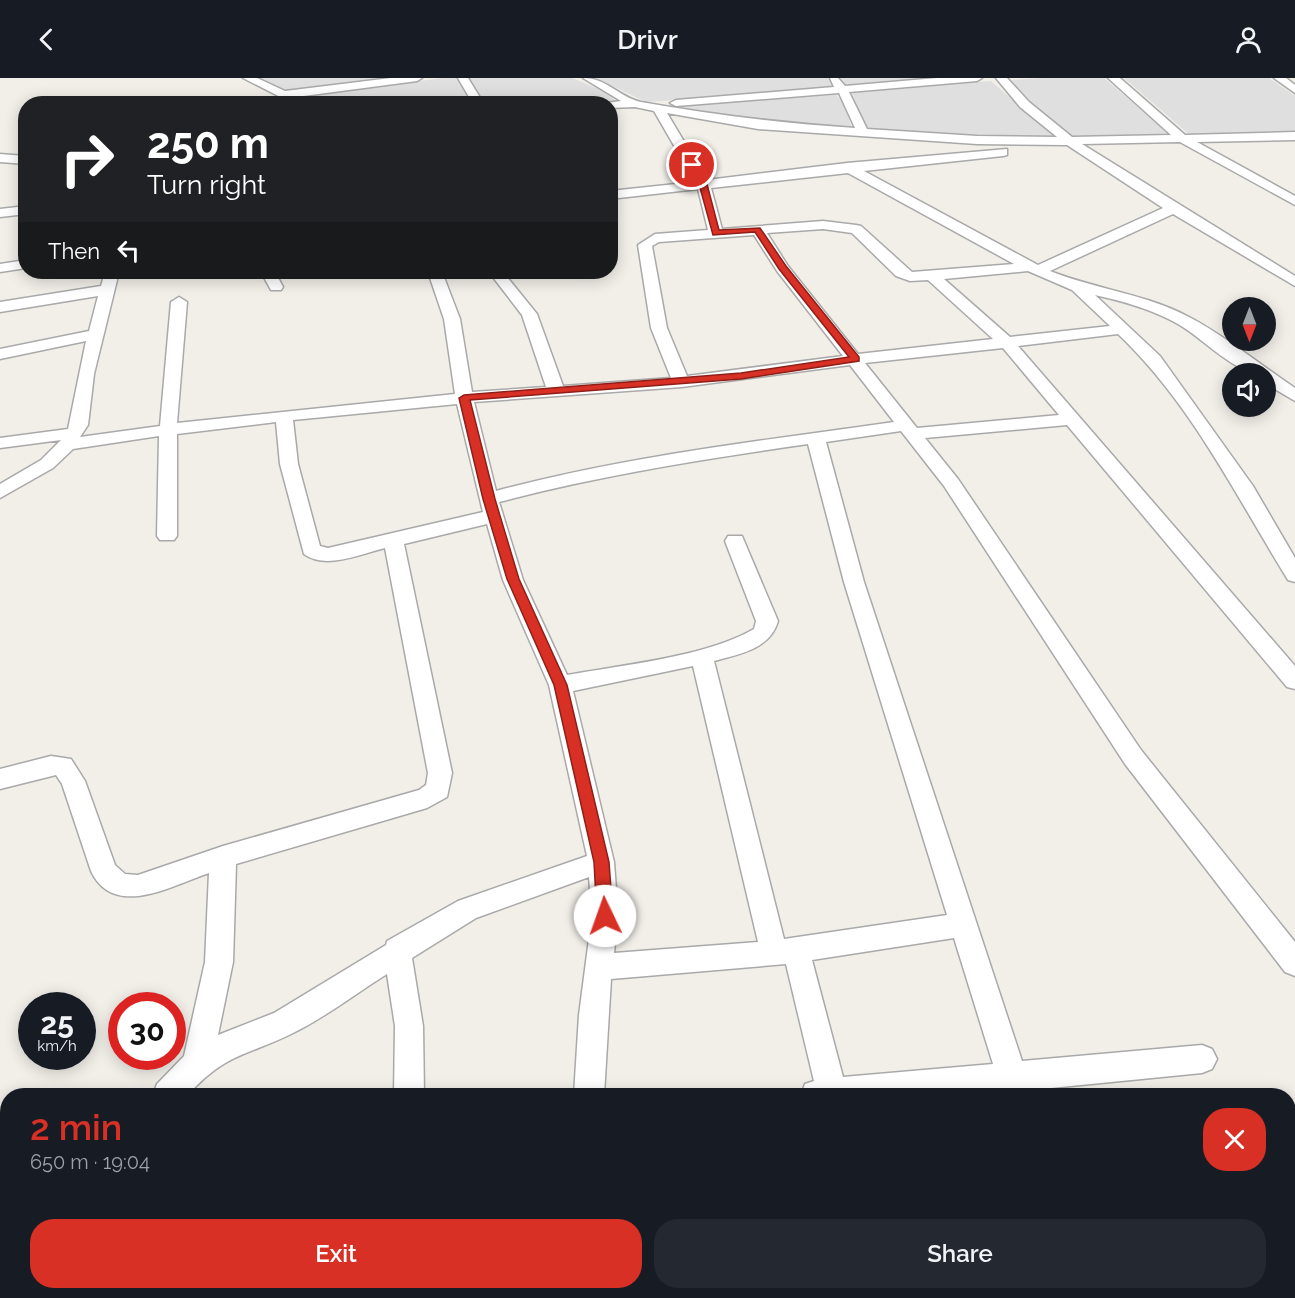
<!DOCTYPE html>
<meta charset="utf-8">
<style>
:root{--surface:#171b24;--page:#242831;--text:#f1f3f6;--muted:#9ea1a6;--accent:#d93025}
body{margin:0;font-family:Raleway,sans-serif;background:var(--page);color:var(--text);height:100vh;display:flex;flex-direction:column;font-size:22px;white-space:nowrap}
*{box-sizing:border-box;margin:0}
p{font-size:20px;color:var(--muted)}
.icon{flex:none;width:33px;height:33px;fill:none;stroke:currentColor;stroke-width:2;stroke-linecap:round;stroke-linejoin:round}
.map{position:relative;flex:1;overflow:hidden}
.sheet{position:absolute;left:0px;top:1010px;width:1296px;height:212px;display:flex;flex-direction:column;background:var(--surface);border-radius:24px 24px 0 0;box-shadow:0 3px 15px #0003}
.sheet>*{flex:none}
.hud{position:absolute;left:18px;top:18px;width:600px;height:183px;border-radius:24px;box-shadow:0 3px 15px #0003;background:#202124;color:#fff;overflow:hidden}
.needle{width:39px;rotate:180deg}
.buttons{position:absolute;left:1222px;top:219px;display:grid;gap:12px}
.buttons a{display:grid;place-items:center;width:54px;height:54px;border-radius:50%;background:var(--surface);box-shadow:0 3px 15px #0003;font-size:30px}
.speed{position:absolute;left:18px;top:914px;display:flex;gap:12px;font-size:30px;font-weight:700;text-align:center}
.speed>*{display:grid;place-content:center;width:78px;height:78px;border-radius:50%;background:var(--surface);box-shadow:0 3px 15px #0003;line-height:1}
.speed small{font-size:15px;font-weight:400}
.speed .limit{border:9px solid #d22;background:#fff;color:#111}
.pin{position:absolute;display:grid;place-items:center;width:51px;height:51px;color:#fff;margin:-26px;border:3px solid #fff;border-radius:50%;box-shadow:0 2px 6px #0007}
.me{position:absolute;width:66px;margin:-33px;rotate:357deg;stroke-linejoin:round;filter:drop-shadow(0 0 4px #0008)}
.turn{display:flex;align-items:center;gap:21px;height:126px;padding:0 30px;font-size:27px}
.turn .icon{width:78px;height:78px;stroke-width:2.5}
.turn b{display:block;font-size:42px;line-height:51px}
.then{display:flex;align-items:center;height:57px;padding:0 30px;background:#0003;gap:12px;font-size:22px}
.round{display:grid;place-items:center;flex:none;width:63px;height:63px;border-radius:24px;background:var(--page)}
.summary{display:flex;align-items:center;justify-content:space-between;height:102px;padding:0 30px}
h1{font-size:36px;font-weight:600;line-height:45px;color:var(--accent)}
.primary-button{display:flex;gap:12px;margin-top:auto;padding:12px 30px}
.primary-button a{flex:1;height:69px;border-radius:24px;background:var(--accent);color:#fff;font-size:24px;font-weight:600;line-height:69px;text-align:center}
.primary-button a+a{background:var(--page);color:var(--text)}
header{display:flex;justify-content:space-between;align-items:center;height:78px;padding:0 30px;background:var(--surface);font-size:27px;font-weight:600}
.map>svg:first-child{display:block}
.residential{fill:#e0dfdf}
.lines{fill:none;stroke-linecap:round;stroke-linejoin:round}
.minor-casing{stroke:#a9a9a9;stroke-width:3}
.minor{fill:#fff;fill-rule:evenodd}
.route{fill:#d93025;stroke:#8d1f18;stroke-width:1.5}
</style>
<header><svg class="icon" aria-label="back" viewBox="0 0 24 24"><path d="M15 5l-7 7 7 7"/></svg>Drivr<svg class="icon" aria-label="person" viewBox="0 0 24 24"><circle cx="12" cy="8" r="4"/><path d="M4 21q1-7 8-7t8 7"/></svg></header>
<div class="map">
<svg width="1295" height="1220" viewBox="0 0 1295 1220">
<rect width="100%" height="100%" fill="#f2efe9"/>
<g class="residential">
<polygon points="253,0 406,0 287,15"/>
<polygon points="443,0 457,0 470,25 304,26 296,19"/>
<polygon points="467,0 572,0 601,12 616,23 485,25"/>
<polygon points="596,0 828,0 838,11 646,24"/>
<polygon points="840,0 955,0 849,10"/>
<polygon points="1045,0 1104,0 1172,58 1072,61 1041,36 1011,2"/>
<polygon points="1124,0 1269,0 1295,18 1295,55 1191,58"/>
<polygon points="991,3 1057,61 868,53 852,15"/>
<polygon points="836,17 844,24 852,51 760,45 665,28"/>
</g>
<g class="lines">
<defs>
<g id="minor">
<polygon points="243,0 257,0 285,13 391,0 422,0 417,3 296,19 302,23 300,26 292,25"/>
<polygon points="458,0 468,0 484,26 473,26"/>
<path d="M583 0C607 0 619 19 641 24 713 37 782 45 855 50L839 15 676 28 670 25 676 22 834 9 830 0H838L845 8 937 0H982L977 3 849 14 867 51 977 58 1057 59 1020 29 996 0H1007L1029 24 1072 59 1171 57 1108 0H1120L1185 57 1295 54V62L1197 64 1295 118V127L1180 64 1082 66 1295 198V208L1173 136 1050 193C1095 211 1146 216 1189 239 1224 257 1262 288 1295 310V323L1266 306V296C1233 296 1206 262 1178 246 1154 232 1122 223 1095 217L1160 278 1253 408 1295 480V504L1288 502C1236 418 1191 325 1118 256L1018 268 1295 588V611L1287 609 1067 347 925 360 958 401 1141 672 1295 864V898L1285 894 1125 686 944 408 901 353 826 364 864 504 1022 983 1202 967 1212 971 1217 981 1212 991 1202 995 1031 1012 1033 1017H1003L1002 1014 975 1017H801L805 1006 814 1003 786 886 611 901 604 1017H574L579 937 592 838 589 799 476 840 412 880 423 948 424 1017H394L395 948 387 896C356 915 326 939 293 955 247 978 225 975 188 1017H153L157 1006 184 978 205 884 209 795C173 807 114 842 91 793L62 706 56 697 0 711V691L51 678 71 681 85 703 115 787 125 796 138 797 223 768 419 712 426 707 428 695 385 470C360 476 326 492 304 476L280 386 276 344 177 356V458L174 462H160L157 458 159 358 73 371 53 390 0 420V406L41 382 61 362 0 370V360L68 351 86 263 0 281V271L89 253 98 218 0 234V224L101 208 105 194H119L94 296 88 347 80 359 160 348 171 224 179 219 187 224 177 345 455 316 444 241 428 194H442L460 241 472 314 546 309 522 237 489 194H503L537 236 563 308 671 300 651 250 638 167 655 156 708 152 698 111 610 121V113L695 104 654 33 635 29 610 30V26L606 25 621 23ZM667 35 758 51 977 66 1067 67 1163 130 1038 187 864 93 1003 78 1007 77V71L847 85 707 102ZM848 95 1014 186 912 194 861 148 856 147 823 143 722 151 711 110ZM823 151 852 155 896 198 910 203 928 202 993 261 858 276 788 188 767 155ZM754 157 777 193 843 278 687 298 667 250 652 168 659 164ZM1028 193 1072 212 1110 248 1010 259 944 201ZM1003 270 1059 337 917 350 865 285ZM850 287 894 344C760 363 627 378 496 413L474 324 682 309ZM457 326 483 434 328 470 320 468 298 386 293 342ZM808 366 844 504 947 837 784 861 714 583C740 576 770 571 778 543L742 458H728L725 463 756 543 754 551C706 579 622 587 567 597L523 502 499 424C601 397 704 381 808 366ZM487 446 503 502 549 607 587 778 458 823 387 863 386 867 274 935 218 957 233 884 236 786 427 730 447 719 452 695 404 466ZM693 588 758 864 614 875 618 838 614 784 573 613ZM954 860 993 986 843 999 812 882Z"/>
<polygon points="1274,0 1286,0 1295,7 1295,15"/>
<polygon points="0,76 26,78 26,86 0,84"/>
<polygon points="26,128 26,136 0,139 0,131"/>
<polygon points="26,182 26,190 0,194 0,186"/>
<polygon points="261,194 275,194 283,209 281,212 271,212"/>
<polygon points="8,1169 8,1208 0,1211 0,1173"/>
<rect x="143" y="1214" width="34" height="6"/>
</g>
</defs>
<use href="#minor" class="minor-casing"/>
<use href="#minor" class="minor"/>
</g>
<polygon class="route" points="692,85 707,106 719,152 760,150 786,188 859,279 859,283 741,301 470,322 495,421 519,501 567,607 609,784 613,838 610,843 605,845 599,843 597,838 594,784 554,607 507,501 483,421 459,320 464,317 741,295 849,279 779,191 755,154 713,157 699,106 688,87"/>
</svg>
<div class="buttons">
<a><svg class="needle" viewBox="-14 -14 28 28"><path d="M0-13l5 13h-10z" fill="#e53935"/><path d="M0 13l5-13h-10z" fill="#9ea1a6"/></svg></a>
<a><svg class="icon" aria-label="sound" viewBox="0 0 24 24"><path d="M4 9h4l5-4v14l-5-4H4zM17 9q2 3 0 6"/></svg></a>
</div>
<div class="speed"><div>25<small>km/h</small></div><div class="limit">30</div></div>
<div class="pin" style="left:692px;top:87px;background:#d93025"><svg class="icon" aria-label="arrive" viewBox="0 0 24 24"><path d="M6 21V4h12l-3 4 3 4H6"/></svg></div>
<svg class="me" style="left:605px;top:838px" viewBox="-20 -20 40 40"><circle r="19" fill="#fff"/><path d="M0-13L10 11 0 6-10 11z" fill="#d93025"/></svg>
<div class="hud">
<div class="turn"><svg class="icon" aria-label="right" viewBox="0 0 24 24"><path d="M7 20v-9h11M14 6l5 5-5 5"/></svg><div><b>250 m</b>Turn right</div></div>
<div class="then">Then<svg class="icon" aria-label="left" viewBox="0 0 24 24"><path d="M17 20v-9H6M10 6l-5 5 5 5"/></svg></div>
</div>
<section class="sheet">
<div class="summary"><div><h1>2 min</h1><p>650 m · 19:04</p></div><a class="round" style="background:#d93025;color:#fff"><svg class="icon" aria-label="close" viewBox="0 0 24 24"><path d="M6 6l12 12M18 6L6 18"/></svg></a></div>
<div class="primary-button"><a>Exit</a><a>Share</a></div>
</section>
</div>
